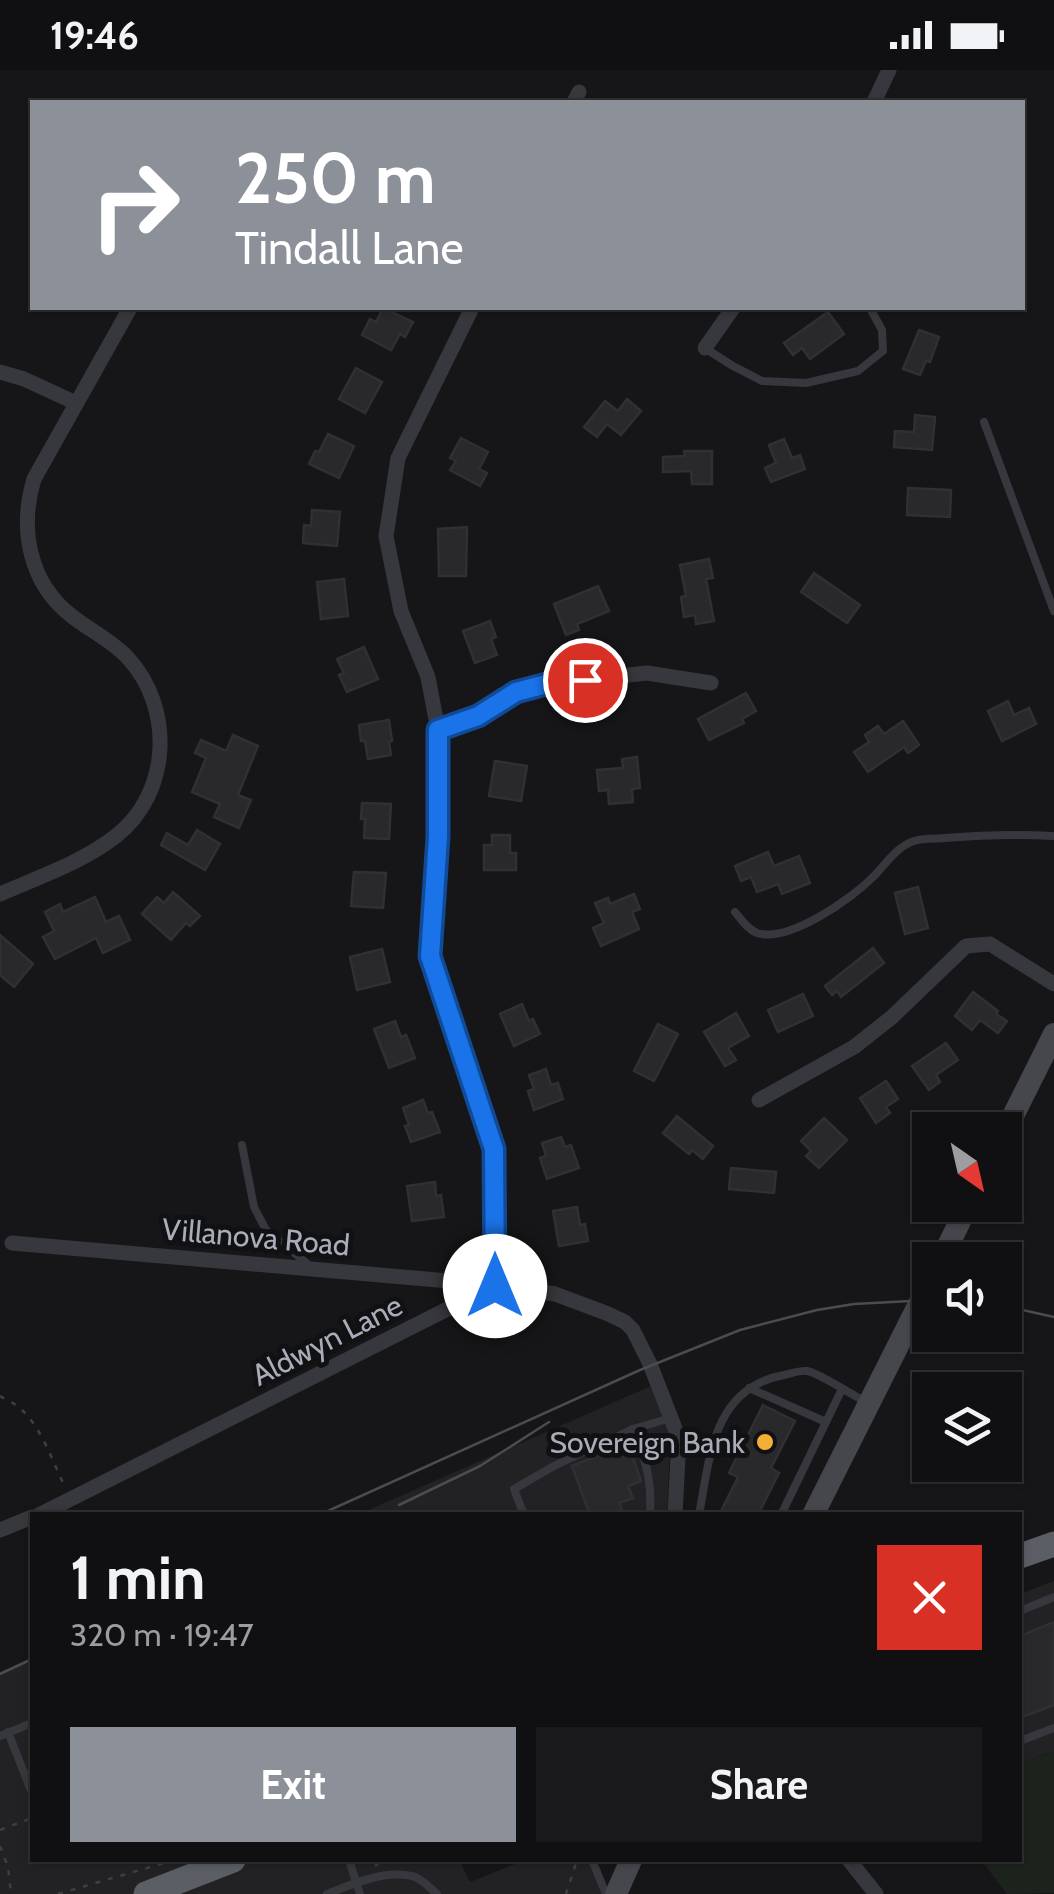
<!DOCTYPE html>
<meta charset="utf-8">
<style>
:root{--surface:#101012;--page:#19191b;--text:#f1f3f6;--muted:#9c9d9f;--line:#303032;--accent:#8c9099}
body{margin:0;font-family:Cabin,sans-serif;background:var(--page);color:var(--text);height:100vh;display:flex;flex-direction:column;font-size:38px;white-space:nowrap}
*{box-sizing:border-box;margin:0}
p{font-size:32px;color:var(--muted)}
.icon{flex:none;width:55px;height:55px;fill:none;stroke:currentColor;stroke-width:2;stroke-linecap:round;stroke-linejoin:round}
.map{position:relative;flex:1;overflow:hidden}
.sheet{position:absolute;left:30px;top:1442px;width:992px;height:350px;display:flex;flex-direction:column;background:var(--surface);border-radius:0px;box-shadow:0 2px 8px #0004,0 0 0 2px var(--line)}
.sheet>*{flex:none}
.top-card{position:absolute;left:30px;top:30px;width:995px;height:210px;border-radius:0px;box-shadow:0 2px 8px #0004,0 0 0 2px var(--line);background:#8c9099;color:#fff;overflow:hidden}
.needle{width:65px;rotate:146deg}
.tools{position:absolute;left:912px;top:1042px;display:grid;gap:20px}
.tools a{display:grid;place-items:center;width:110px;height:110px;border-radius:0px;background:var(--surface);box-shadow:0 2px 8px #0004,0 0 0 2px var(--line);font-size:50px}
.pin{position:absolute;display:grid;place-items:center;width:85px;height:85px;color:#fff;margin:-42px;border:5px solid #fff;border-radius:50%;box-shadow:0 2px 10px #0007}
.me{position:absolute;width:110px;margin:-55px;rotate:0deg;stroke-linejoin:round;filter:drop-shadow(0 0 8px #0008)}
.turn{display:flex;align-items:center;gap:35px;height:210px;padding:0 40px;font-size:45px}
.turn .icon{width:130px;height:130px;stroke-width:2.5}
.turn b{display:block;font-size:70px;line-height:85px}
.round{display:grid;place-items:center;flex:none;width:105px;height:105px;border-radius:0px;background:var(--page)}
.summary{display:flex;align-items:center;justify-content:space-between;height:170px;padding:0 40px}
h1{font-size:60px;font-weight:700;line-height:75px}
.button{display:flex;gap:20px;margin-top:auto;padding:20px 40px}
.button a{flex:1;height:115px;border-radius:0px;background:var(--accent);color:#fff;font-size:40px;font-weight:700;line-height:115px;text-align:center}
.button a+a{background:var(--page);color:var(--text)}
.status{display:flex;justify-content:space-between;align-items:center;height:70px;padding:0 50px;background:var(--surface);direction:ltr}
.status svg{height:28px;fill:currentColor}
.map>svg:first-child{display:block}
.built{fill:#222225}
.green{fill:#1c231d}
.building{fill:#29292c;stroke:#303034;stroke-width:2.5}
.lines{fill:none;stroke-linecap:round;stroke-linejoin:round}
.path{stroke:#3d3f44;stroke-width:2.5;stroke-dasharray:5 8;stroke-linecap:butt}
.service{stroke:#37383d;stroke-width:8}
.minor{stroke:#37383d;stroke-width:15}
.secondary{stroke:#45474d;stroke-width:22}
.trunk{stroke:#5b5e65;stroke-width:25}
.tram{stroke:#4a4c52;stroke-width:2.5}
.route-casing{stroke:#114b97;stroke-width:25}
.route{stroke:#1a73e8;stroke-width:18}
.poi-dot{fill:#f2b134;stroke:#111113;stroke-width:4}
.labels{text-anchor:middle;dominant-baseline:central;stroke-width:10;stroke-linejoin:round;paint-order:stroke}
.street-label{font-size:30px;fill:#a8adb8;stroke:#111113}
.poi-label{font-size:30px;fill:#a8adb8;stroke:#111113;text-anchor:end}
</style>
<div class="status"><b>19:46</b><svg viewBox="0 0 49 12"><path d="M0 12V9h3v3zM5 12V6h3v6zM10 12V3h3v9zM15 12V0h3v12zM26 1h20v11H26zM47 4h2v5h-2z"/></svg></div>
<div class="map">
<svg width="1054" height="1824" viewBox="0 0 1054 1824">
<rect width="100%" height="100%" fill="#161618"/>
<g class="built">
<polygon points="651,1316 667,1357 670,1375 667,1445 357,1445"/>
<polygon points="1054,1511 1054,1685 1048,1683 1020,1694 1020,1524"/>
<polygon points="32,1588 32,1790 459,1790 470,1812 525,1790 594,1790 611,1824 0,1824 0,1602"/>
</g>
<polygon class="green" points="1049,1683 1054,1685 1054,1823 1007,1824 984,1794 971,1790 1020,1790 1020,1694"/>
<g class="building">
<polygon points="383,238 413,252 405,267 400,264 391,280 362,265 370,249 376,252"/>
<polygon points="828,242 844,264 810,289 802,278 793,285 784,273"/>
<polygon points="919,260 939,267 930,292 926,291 920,305 903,299"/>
<polygon points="356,298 382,312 365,343 339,329"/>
<polygon points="627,329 641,341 621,365 607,354 597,367 584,357 605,331 618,341"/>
<polygon points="915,345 935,347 932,380 894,377 895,361 914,362"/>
<polygon points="328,364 354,376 339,408 309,394 315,381 319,382"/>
<polygon points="461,368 488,382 479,399 487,403 480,416 450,400 456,391 450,388"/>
<polygon points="784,369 792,388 800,385 805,399 771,412 765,398 776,393 769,375"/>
<polygon points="684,381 712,381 712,414 692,414 691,401 663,402 663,387 685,386"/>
<polygon points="908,418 951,420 950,447 907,445"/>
<polygon points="312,440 340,442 337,476 303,473 304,455 311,456"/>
<polygon points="467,457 466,506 439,506 438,459"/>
<polygon points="709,489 713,508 706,509 714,551 696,554 695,545 684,547 681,527 686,526 680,495"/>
<polygon points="814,503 860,535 847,553 801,522"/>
<polygon points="344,509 348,546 321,549 317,512"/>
<polygon points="598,516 609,541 577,554 579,560 566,565 554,534"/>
<polygon points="490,551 496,567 491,569 497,585 475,593 463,561"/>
<polygon points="364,577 378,609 347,622 339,605 344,603 337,589"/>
<polygon points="746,623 756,641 742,649 744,653 709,670 698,649"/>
<polygon points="1008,631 1014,645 1029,638 1036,654 1002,671 988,641"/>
<polygon points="389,650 392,671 389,672 391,685 368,689 365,671 361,671 359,655"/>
<polygon points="903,651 919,675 908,683 904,677 868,702 854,682 869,672 865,665 878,656 884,664"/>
<polygon points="233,665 258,676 238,725 251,730 239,758 214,747 220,734 192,722 206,688 195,683 201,670 226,681"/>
<polygon points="637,687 640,718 632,719 633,732 609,734 608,720 599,721 597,700 623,698 622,689"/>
<polygon points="495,691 527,696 521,731 489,726"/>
<polygon points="362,733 391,734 389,769 364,768 365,749 361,749"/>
<polygon points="197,760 220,774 205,800 161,775 167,763 188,775"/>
<polygon points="492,765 510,765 510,783 516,783 516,800 484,800 484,775 492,775"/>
<polygon points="768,782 774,796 799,786 810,813 782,824 778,814 757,822 751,807 741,811 735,796"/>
<polygon points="354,802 386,803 383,838 351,836"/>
<polygon points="918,817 928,858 905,864 895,823"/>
<polygon points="173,822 200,846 190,856 186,853 171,870 142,844 157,827 164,833"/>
<polygon points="634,824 640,839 632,842 639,859 601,876 593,858 604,853 595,833 608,828 610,834"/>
<polygon points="95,827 106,852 119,846 130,870 103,883 96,868 55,889 43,867 54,861 45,842 60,834 63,842"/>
<polygon points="0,865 33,894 14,917 0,905"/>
<polygon points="873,878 884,893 841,927 837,921 832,925 825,916"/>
<polygon points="382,879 390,912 357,920 350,887"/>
<polygon points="973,922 998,941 996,944 1007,951 998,963 980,950 972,960 955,946"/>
<polygon points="803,924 813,946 778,962 768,940"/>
<polygon points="522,934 529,951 533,949 540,964 514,976 500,944"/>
<polygon points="736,943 749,966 728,978 736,990 725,996 704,962"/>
<polygon points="395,951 401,967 406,965 415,988 389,998 374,959"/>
<polygon points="658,954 678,964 654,1011 634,1001"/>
<polygon points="946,973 958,990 936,1005 940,1012 929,1020 912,996"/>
<polygon points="546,999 551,1015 558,1013 563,1029 534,1040 528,1021 534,1019 529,1005"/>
<polygon points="886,1011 898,1029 886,1037 890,1043 876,1053 860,1028"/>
<polygon points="423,1030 428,1043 432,1042 440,1062 411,1072 405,1056 409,1055 403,1038"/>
<polygon points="677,1046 713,1076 703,1089 692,1080 689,1084 663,1063"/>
<polygon points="824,1048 847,1070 819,1098 806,1086 811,1081 801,1071"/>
<polygon points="561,1067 565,1077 571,1075 579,1098 547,1109 540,1088 546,1086 542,1073"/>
<polygon points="731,1098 776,1102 774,1123 729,1119"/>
<polygon points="435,1112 436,1126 441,1125 444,1147 412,1151 407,1116"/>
<polygon points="577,1137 580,1155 585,1154 588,1171 559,1176 553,1141"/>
<polygon points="763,1335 795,1351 771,1398 779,1403 758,1445 719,1445 738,1407 729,1403"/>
<polygon points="628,1374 641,1411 628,1416 633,1428 619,1433 624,1445 590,1445 572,1396"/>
<polygon points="1054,1552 1054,1635 1020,1648 1020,1566"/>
</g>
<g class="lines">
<g class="path">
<path d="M0 1326C7 1330 16 1334 22 1340 42 1359 52 1390 64 1415"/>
<polyline points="0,1760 32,1748"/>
<polyline points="0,1776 8,1797 11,1824"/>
<polyline points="375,1796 382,1790"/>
<polyline points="58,1824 171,1791"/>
<polyline points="566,1824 577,1790"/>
</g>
<g class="service">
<polyline points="706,279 733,296 762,311 806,313 858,301 883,281 882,260 870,238"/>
<polyline points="984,352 1054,541"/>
<path d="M735 842C741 849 747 859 757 863 789 873 851 829 873 807 885 795 897 776 914 771 923 768 935 769 945 768 981 765 1018 764 1054 766"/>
<polyline points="242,1075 254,1137 266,1160 310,1196"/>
<polyline points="749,1318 826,1352"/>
<polyline points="524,1445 514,1419 554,1396 633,1359"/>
<path d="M650 1445C652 1411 646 1390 633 1359L671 1348"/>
<path d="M699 1445C710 1386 713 1318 784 1305 790 1304 800 1300 807 1301 818 1302 855 1327 868 1333"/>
<polyline points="781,1445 842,1319"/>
<polyline points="1020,1541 1054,1527"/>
<polyline points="8,1662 32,1723"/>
<polyline points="0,1666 32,1653"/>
<polyline points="1020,1671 1054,1658"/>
<polyline points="349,1790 360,1824"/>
<polyline points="592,1790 606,1824"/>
<path d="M327 1824C353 1814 383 1800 412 1806 421 1808 430 1818 437 1824"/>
</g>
<g class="minor">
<polyline points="574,32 579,22"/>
<polyline points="874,32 889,0"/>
<polyline points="472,238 398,388 386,466 401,541 428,607 438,660 438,767 431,886 495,1079 495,1215"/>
<polyline points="705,278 733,238"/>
<polyline points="0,302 24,309 76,333"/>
<polyline points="438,660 478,646 516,622 554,613 647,603 711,613"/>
<path d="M0 824C39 807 83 792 116 766 171 723 174 638 128 588 112 571 91 561 73 547 29 514 19 459 34 409L130 238"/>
<polyline points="759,1030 854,977 892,947 966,876 990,874 1054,914"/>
<polyline points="12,1173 495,1215 555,1224 606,1243 625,1252 633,1260 650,1294 676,1361 678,1387 675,1445"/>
<polyline points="39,1445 495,1215"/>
<polyline points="0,1460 32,1447"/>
<polyline points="849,1790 876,1824"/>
</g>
<g class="secondary">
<polyline points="1005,1062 1054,964"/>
<polyline points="941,1190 968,1135"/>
<polyline points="813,1445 930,1212"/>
<polyline points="616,1824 631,1790"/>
</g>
<g class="trunk">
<polyline points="1020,1486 1054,1474"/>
<polyline points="146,1824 233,1790"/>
</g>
<g class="tram">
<polyline points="1005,1236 1054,1247"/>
<polyline points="399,1435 480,1396 549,1352"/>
<polyline points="319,1445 640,1300 740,1260 817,1240 854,1234 930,1230"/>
<polyline points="0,1604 32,1589"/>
</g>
</g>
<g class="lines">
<defs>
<polyline id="route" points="495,1216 494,1079 430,886 438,767 438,660 478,646 516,622 554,612 585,610"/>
</defs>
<use href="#route" class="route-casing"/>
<use href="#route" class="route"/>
</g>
<circle class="poi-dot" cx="765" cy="1372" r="10"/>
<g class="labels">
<g class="street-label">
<text transform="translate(256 1167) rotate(5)">Villanova Road</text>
<text transform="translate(327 1270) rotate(-27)">Aldwyn Lane</text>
</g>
<g class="poi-label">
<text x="745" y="1372">Sovereign Bank</text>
</g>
</g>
</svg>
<div class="tools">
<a><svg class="needle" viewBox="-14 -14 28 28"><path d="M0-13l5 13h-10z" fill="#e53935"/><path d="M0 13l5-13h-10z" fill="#9c9d9f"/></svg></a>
<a><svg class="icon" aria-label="sound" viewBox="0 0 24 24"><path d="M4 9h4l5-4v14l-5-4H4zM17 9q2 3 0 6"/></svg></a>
<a><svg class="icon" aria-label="layers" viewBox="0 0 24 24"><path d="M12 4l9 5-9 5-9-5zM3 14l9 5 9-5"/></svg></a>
</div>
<div class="pin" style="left:585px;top:610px;background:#d93025"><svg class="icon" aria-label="arrive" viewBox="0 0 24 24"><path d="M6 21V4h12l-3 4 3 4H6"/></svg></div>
<svg class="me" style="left:495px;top:1216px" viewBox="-20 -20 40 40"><circle r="19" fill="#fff"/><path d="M0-13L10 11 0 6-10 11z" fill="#1a73e8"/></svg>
<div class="top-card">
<div class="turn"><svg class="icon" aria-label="right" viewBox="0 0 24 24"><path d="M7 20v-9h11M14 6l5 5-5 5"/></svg><div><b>250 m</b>Tindall Lane</div></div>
</div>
<section class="sheet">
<div class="summary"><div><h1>1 min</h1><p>320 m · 19:47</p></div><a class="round" style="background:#d93025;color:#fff"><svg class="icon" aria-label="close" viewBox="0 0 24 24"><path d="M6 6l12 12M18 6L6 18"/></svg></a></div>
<div class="button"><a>Exit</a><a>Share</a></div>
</section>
</div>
